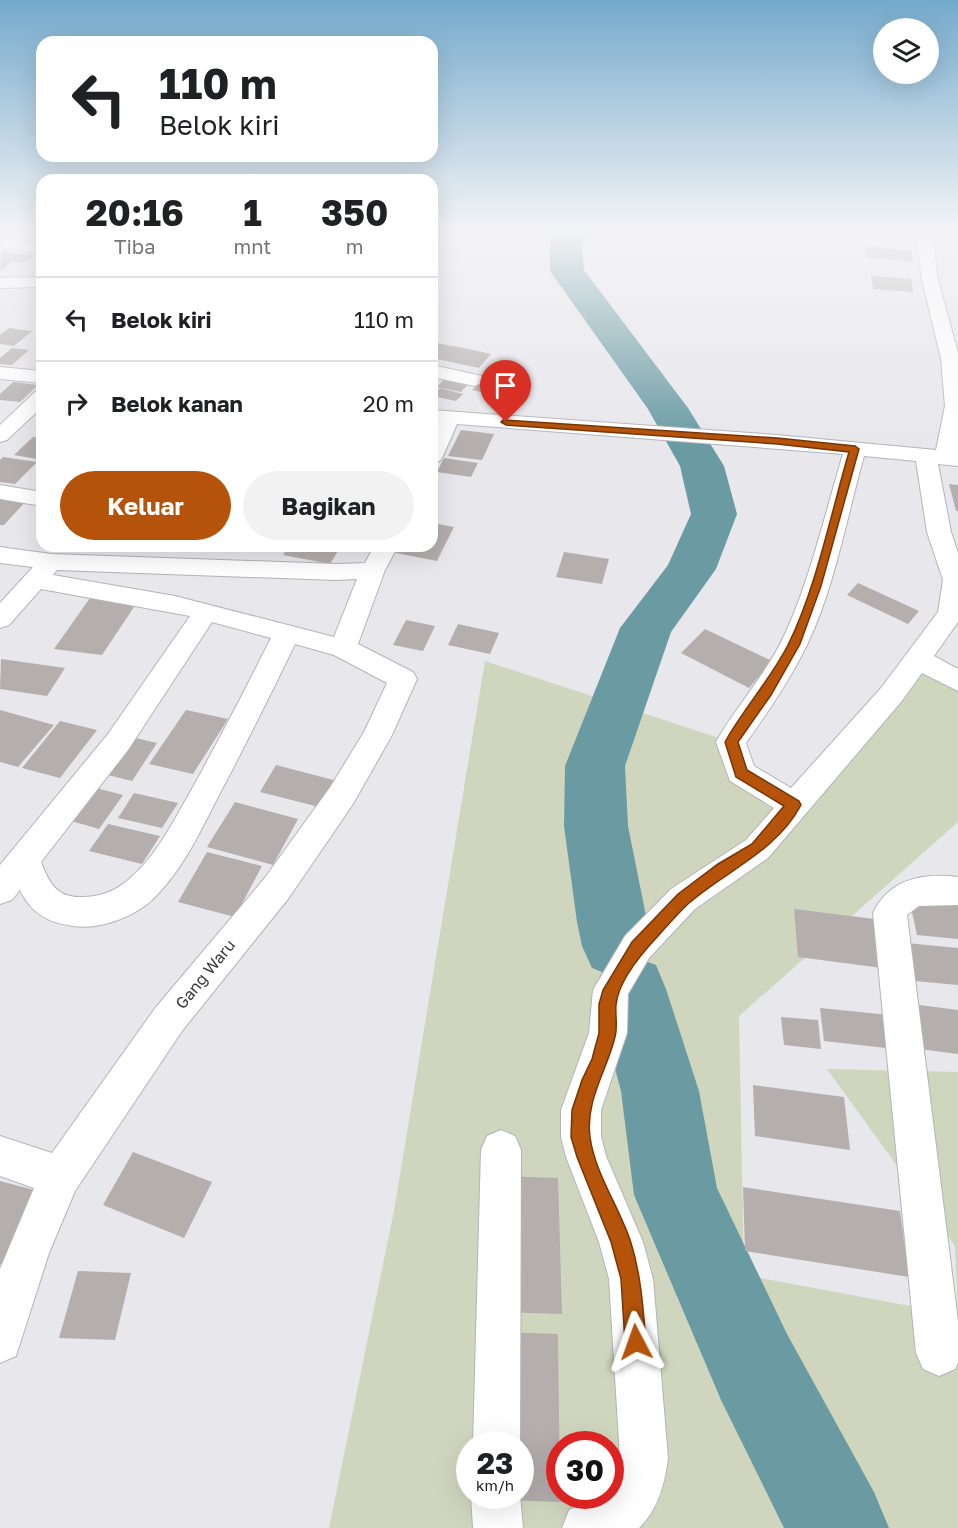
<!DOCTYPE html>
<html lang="id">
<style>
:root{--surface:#fff;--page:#f2f2f2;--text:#202124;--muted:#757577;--line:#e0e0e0;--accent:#b45309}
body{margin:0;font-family:"Golos Text",sans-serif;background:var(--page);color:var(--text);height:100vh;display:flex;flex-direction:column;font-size:22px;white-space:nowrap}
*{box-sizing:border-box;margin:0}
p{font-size:20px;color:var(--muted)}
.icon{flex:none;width:33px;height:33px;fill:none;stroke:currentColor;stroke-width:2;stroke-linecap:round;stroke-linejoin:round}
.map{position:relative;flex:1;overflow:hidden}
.panel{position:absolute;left:36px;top:174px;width:402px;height:378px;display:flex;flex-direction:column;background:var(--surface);border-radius:18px;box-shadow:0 6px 24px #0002}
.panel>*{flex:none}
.top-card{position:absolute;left:36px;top:36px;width:402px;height:126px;border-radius:18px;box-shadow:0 6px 24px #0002;background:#fff;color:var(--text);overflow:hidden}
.buttons{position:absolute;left:873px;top:18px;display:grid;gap:12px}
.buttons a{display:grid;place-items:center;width:66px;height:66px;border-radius:50%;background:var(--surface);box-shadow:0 6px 24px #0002;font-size:30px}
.speed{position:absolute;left:456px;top:1431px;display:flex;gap:12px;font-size:30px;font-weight:700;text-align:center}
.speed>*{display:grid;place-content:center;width:78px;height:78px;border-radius:50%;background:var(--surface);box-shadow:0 6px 24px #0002;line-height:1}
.speed small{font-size:15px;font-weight:400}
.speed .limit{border:9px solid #d22;background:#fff;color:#111}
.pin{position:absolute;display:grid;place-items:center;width:51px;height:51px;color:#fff;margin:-62px -26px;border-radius:50% 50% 50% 0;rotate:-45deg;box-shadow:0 0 6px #0007}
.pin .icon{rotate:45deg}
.me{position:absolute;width:66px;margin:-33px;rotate:356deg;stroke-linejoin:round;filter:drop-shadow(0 0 4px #0008)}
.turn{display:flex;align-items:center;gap:21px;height:126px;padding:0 24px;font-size:27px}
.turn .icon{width:78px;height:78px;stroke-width:2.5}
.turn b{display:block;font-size:42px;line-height:51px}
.eta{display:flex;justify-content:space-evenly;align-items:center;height:102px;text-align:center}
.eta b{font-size:36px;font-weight:700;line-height:42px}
.cta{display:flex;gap:12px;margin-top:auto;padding:12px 24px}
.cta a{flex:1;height:69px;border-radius:36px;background:var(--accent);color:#fff;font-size:24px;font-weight:700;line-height:69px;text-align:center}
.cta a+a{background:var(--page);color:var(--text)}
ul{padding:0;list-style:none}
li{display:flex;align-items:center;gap:18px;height:84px;padding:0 24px;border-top:2px solid var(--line)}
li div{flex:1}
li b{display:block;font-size:22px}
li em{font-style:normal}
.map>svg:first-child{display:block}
.green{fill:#d0d6be;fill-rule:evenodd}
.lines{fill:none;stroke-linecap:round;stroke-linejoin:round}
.river{fill:#6a9ba3;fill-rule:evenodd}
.building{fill:#b4aead}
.street-casing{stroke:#b3b4b8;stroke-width:2}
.street{fill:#fff;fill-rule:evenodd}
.route{fill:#b45309;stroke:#753606;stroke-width:1.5}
.labels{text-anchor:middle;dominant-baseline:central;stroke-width:6;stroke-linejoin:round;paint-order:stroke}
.street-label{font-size:16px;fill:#39393b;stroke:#fff}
</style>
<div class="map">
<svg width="958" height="1528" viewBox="0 0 958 1528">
<rect width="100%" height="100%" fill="#e7e7ec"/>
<path class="green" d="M485 661 728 741 800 813 925 665 958 682V822L739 1016 744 1275 958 1315 955 1246 827 1069 958 1072V1528H329L394 1211ZM470 1444H520V1496H470ZM560 1444H610V1496H560Z"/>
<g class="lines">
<polygon class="river" points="564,228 601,228 597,235 582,243 584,270 688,408 724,466 737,514 716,569 671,632 625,766 628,826 652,946 645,961 656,965 666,989 699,1091 717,1188 787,1334 874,1492 889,1528 784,1528 721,1400 634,1195 621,1091 594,989 602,972 592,968 582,946 577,922 564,826 565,766 620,628 668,565 691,514 680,466 648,409 550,271 550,239"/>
</g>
<g class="building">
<polygon points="868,228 894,228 892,234 867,231"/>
<polygon points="866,246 912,251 913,262 865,257"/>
<polygon points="2,252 34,256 23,263 12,262 0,271"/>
<polygon points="871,276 911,279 913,292 873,289"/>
<polygon points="9,328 32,331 14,346 0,344 0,335"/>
<polygon points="436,343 464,348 491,354 479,368 432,358 432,346"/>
<polygon points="12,348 29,350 12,365 0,364 0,358"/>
<polygon points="486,375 503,379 490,394 472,390"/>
<polygon points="445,378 469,383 461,392 437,387"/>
<polygon points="13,382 38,385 20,402 0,400 0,394"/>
<polygon points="440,388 463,394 456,401 433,396"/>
<polygon points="461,430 494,434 482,460 448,456"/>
<polygon points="33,437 42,438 42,454 37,459 14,455"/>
<polygon points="3,457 37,462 15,484 0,482 0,460"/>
<polygon points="444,458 478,463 471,477 437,472"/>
<polygon points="949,484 958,485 958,511 956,511"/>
<polygon points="0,498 26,501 4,525 0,525"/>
<polygon points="432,523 454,527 437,561 396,553 400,546 432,546"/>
<polygon points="289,546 341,546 330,564 283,555"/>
<polygon points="564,552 609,559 602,584 556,577"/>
<polygon points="858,583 919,611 908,624 847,595"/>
<polygon points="90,598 136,604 102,655 54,649"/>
<polygon points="406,620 435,626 423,651 393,645"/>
<polygon points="458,624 499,633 490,654 448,645"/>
<polygon points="705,629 772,661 749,688 681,653"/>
<polygon points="1,659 65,668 47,696 0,689"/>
<polygon points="0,710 54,725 18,767 0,762"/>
<polygon points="186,710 228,719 193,774 149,764"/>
<polygon points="60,721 97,730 60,778 22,768"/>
<polygon points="127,736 157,743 132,781 100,773"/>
<polygon points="276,765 341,782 327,809 260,792"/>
<polygon points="92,787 123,795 99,829 68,820"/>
<polygon points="134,793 178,803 162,828 118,818"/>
<polygon points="235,802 298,819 273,865 207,847"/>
<polygon points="108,824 160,836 142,864 89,851"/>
<polygon points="207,852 262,866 235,917 178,902"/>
<polygon points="909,898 958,902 958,939 917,935"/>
<polygon points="794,909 882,920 890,969 798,957"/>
<polygon points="896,942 958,948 958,985 904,980"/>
<polygon points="904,1003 958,1010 958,1054 911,1048"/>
<polygon points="820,1008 889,1015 895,1049 824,1041"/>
<polygon points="781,1017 818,1020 821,1049 784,1045"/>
<polygon points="753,1085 844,1097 850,1150 755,1136"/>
<polygon points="133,1152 212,1182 184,1238 103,1205"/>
<polygon points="503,1176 558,1178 562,1314 502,1312"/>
<polygon points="0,1181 42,1192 6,1266 0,1264"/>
<polygon points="743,1187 900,1211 909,1277 745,1251"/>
<polygon points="78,1271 131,1273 115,1340 59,1338"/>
<polygon points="502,1332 558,1334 560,1496 562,1502 499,1500 499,1496 520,1496 520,1444 500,1444"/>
</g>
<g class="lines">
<defs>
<g id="street">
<path d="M915 228H931L938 280 958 353V466L938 464 951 532 958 553V622L934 656 958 669V691L922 673 901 702 768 858 695 909 649 958 628 994 627 1033 601 1110V1137L606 1156 643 1242 653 1279 668 1458C665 1483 658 1510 639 1528H562L569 1510 598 1496H610C610 1483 617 1471 620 1458L609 1279 599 1242 566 1157 561 1137V1110L589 1033 593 990 625 936 671 889 746 840 774 808 730 781 716 742C735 708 761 680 779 646 807 593 825 513 843 454L457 424 443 456 440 461 432 462V433L437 423 432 422V410L777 435 936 450 945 406 941 359 922 280ZM864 456 916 461 927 532 943 580 938 612 881 688 791 788 754 766 746 743C768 712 790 680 807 645 834 589 847 517 864 456Z"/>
<polygon points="0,237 42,244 42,254 0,247"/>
<polygon points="42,277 42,287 0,288 0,278"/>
<polygon points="432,365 482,376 485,380 475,386 432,377"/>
<polygon points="0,367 42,371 42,383 0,379"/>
<polygon points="42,390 42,407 7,440 0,442 0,425 35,392"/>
<polygon points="0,485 42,492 42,506 0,499"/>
<path d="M374 546H398L385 570 358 644 413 672 417 679 392 735 353 804 288 899 182 1031 75 1191 49 1253 16 1356 0 1363V1269L34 1188 0 1176V1136L52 1153 156 1007 264 879 331 786 364 732 387 683 334 655 295 644C270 696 244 748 217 799 199 834 182 871 153 899 134 917 100 930 73 926 48 923 31 913 20 890L12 900 0 904V865L108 734 190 616 41 589 9 625 0 628V603L33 567 0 563V547L51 554 336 564 365 563ZM57 570 336 580 357 579 334 637 175 596 53 575ZM212 622 271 638C246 688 220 738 193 787 174 820 157 856 128 880 114 892 99 897 82 897 57 898 49 883 41 862L128 750Z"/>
<path d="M949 876 958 877V905L919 906 907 915 958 1321V1363L955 1369 939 1376 923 1369 916 1353 873 913C888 882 916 874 949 876Z"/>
<polygon points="501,1130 515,1136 521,1150 520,1446 473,1444 481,1150 487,1136"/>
<polygon points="520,1495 523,1528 473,1528 471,1496"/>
</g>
</defs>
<use href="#street" class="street-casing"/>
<use href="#street" class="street"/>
</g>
<linearGradient id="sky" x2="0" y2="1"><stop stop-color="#75aacc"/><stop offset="0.52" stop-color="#f4f4f6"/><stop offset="1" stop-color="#f4f4f6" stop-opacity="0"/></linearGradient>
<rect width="958" height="442" fill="url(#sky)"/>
<path class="route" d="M503 420 777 438 855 446 859 449 821 586 800 644 771 695 738 742 747 770 799 801 801 805C776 852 727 870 689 903 678 913 668 925 658 936 642 953 618 981 616 1005 615 1016 618 1026 615 1037 607 1070 585 1101 590 1137 595 1174 620 1208 631 1243 641 1275 643 1308 646 1342L643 1349 636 1352 628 1349 625 1342 621 1279 611 1242 577 1157 571 1137 572 1110 582 1080 592 1059 599 1033V1004L603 990 632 942 678 894 718 864 752 844 784 806 736 777 725 742C744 708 770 680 788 645 816 589 831 513 849 452L777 444 506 425 501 422Z"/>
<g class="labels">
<g class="street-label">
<text transform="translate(205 974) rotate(-51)">Gang Waru</text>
</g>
</g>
</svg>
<div class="buttons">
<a><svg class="icon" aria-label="layers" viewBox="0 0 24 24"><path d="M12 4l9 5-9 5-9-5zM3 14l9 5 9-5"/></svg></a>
</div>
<div class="speed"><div>23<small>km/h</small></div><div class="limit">30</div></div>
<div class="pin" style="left:506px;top:422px;background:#d93025"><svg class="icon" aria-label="arrive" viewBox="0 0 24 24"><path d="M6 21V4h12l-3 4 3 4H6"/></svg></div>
<svg class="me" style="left:636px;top:1342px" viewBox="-20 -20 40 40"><path d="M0-17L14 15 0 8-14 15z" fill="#b45309" stroke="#fff" stroke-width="4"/></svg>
<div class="top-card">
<div class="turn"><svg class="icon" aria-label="left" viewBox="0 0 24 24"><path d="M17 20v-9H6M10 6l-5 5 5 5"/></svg><div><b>110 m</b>Belok kiri</div></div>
</div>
<section class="panel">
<div class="eta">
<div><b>20:16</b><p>Tiba</p></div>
<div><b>1</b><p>mnt</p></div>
<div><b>350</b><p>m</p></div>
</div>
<ul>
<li><svg class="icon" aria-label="left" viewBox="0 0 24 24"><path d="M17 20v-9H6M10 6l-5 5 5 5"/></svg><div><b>Belok kiri</b></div><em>110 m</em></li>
<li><svg class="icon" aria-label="right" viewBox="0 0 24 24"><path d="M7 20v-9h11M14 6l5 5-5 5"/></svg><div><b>Belok kanan</b></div><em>20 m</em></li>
</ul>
<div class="cta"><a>Keluar</a><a>Bagikan</a></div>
</section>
</div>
